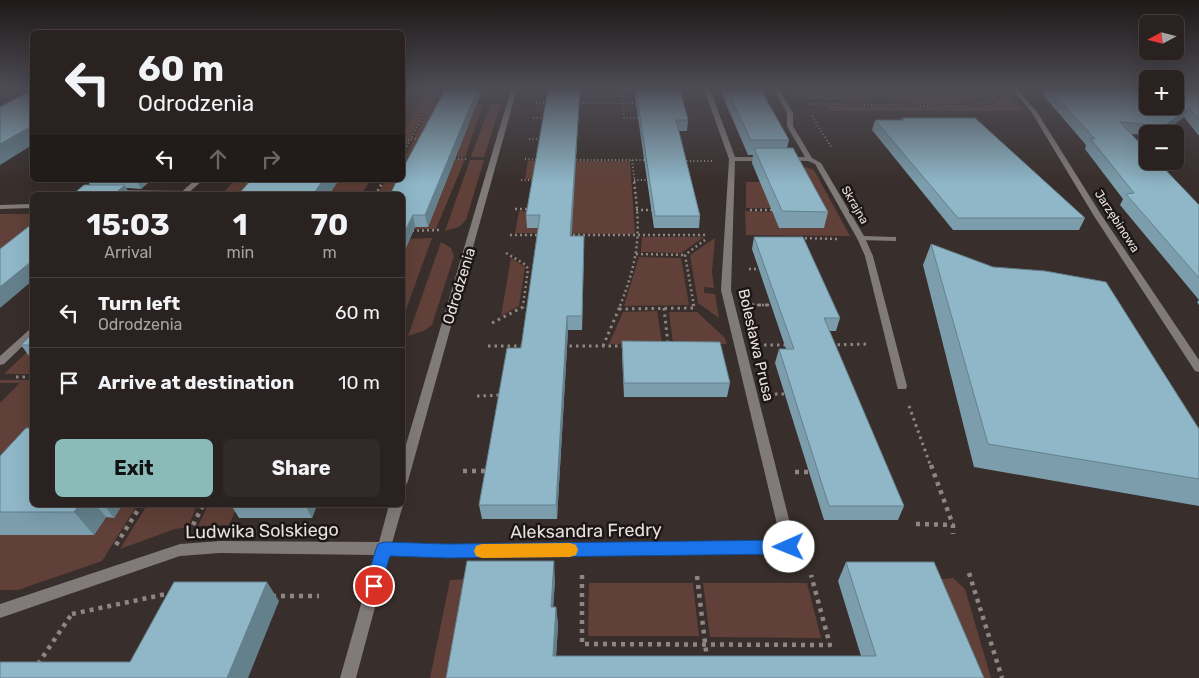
<!DOCTYPE html>
<meta charset="utf-8">
<style>
:root{--surface:#2a2220;--page:#322a29;--text:#f1f3f6;--muted:#a5a4a5;--line:#463f3e;--accent:#8bbbb9}
body{margin:0;font-family:Rubik,sans-serif;background:var(--page);color:var(--text);height:100vh;display:flex;flex-direction:column;font-size:19px;white-space:nowrap}
*{box-sizing:border-box;margin:0}
p{font-size:16px;color:var(--muted)}
.icon{flex:none;width:28px;height:28px;fill:none;stroke:currentColor;stroke-width:2;stroke-linecap:round;stroke-linejoin:round}
.map{position:relative;flex:1;overflow:hidden}
.side{position:absolute;left:30px;top:192px;width:375px;height:315px;display:flex;flex-direction:column;background:var(--surface);border-radius:8px;box-shadow:0 5px 20px #0002,0 0 0 1px var(--line)}
.side>*{flex:none}
.banner{position:absolute;left:30px;top:30px;width:375px;height:152px;border-radius:8px;box-shadow:0 5px 20px #0002,0 0 0 1px var(--line);background:#2a2220;color:var(--text);overflow:hidden}
.needle{width:32px;rotate:263deg}
.controls{position:absolute;left:1139px;top:15px;display:grid;gap:10px}
.controls a{display:grid;place-items:center;width:45px;height:45px;border-radius:8px;background:var(--surface);box-shadow:0 5px 20px #0002,0 0 0 1px var(--line);font-size:25px}
.pin{position:absolute;display:grid;place-items:center;width:42px;height:42px;color:#fff;margin:-21px;border:2px solid #fff;border-radius:50%;box-shadow:0 1px 5px #0007}
.me{position:absolute;width:55px;margin:-28px;rotate:269deg;stroke-linejoin:round;filter:drop-shadow(0 0 4px #0008)}
.turn{display:flex;align-items:center;gap:18px;height:105px;padding:0 25px;font-size:22px}
.turn .icon{width:65px;height:65px;stroke-width:2.5}
.turn b{display:block;font-size:35px;line-height:42px}
.lanes{display:flex;align-items:center;height:48px;padding:0 25px;background:#0003;justify-content:center;gap:25px;direction:ltr}
.lanes .off{opacity:.35}
.eta{display:flex;justify-content:space-evenly;align-items:center;height:85px;text-align:center}
.eta b{font-size:30px;font-weight:700;line-height:35px}
.action{display:flex;gap:10px;margin-top:auto;padding:10px 25px}
.action a{flex:1;height:58px;border-radius:8px;background:var(--accent);color:#111;font-size:20px;font-weight:700;line-height:58px;text-align:center}
.action a+a{background:var(--page);color:var(--text)}
ul{padding:0;list-style:none}
li{display:flex;align-items:center;gap:15px;height:70px;padding:0 25px;border-top:1px solid var(--line)}
li div{flex:1}
li b{display:block;font-size:19px}
li em{font-style:normal}
.map>svg:first-child{display:block}
.built{fill:#473632}
.green{fill:#604038}
.lines{fill:none;stroke-linecap:round;stroke-linejoin:round}
.path-far3{stroke:#8f8684;stroke-width:2;stroke-dasharray:1 2.5;stroke-linecap:butt}
.path-far2{stroke:#8f8684;stroke-width:2.5;stroke-dasharray:2 3;stroke-linecap:butt}
.path-far1{stroke:#8f8684;stroke-width:3;stroke-dasharray:2.5 4;stroke-linecap:butt}
.path{stroke:#8f8684;stroke-width:4.5;stroke-dasharray:4 5;stroke-linecap:butt}
.lane{fill:#807a79;fill-rule:evenodd}
.street{fill:#807a79;fill-rule:evenodd}
.wall{fill:#7b9dac}
.shaded-wall{fill:#64808c}
.building{fill:#8fb7c8;stroke:#64808c}
.route{fill:#1a73e8;stroke:#114b97}
.slow{fill:#f59e0b}
.labels{text-anchor:middle;dominant-baseline:central;stroke-width:5;stroke-linejoin:round;paint-order:stroke}
.far-street-label{font-size:12px;fill:#e7e0de;stroke:#1c1716}
.street-label{font-size:15px;fill:#e7e0de;stroke:#1c1716}
.near-street-label{font-size:18px;fill:#e7e0de;stroke:#1c1716}
</style>
<div class="map">
<svg width="1199" height="678" viewBox="0 0 1199 678">
<rect width="100%" height="100%" fill="#382e2b"/>
<g class="built">
<polygon points="428,89 405,130 403,130 402,90"/>
<polygon points="795,90 987,89 987,90 986,95 972,102 930,103 801,99"/>
</g>
<g class="green">
<polygon points="428,89 437,89 403,151 403,130 405,130"/>
<polygon points="819,89 858,89 869,99 805,99 801,92 820,92"/>
<path d="M875 89H987V90L986 95C972 105 929 106 913 103 900 100 887 94 875 89Z"/>
<polygon points="1001,89 1005,89 1023,111 831,111 827,106 977,107 995,103 1000,99"/>
<polygon points="431,104 483,104 465,157 405,157"/>
<polygon points="490,104 501,104 484,157 471,157"/>
<polygon points="403,159 465,159 436,229 403,229 402,195 377,195 386,180 402,180"/>
<polygon points="470,160 484,160 466,220 459,227 445,231"/>
<polygon points="528,161 630,161 635,234 515,233 519,211 530,211 535,179 525,179"/>
<polygon points="802,166 814,170 850,236 746,235 745,211 772,212 779,228"/>
<polygon points="235,180 374,180 370,181 361,195 221,195"/>
<polygon points="746,182 760,182 771,208 746,208"/>
<polygon points="0,214 32,214 32,242 0,267"/>
<polygon points="642,237 704,237 681,253 641,252"/>
<polygon points="432,238 403,318 403,239"/>
<polygon points="715,238 712,272 714,288 704,287 704,293 715,294 719,318 698,303 690,255"/>
<polygon points="441,242 451,248 454,256 432,325 424,331 408,336"/>
<polygon points="639,257 681,258 689,305 624,306"/>
<polygon points="511,258 525,267 519,306 501,316"/>
<polygon points="657,311 662,343 609,344 623,312"/>
<polygon points="669,312 697,312 725,338 727,344 673,344"/>
<polygon points="32,347 32,374 4,374"/>
<polygon points="0,380 32,380 32,505 137,505 102,561 18,590 0,590 0,403 20,383 0,383"/>
<polygon points="147,505 197,505 188,527 175,529 120,549"/>
<polygon points="208,505 238,505 229,525 198,526"/>
<polygon points="953,578 965,589 991,678 963,678 923,581"/>
<polygon points="471,579 455,678 430,678 450,580"/>
<polygon points="589,583 693,583 699,636 588,636"/>
<polygon points="703,583 807,583 821,638 710,637"/>
</g>
<g class="lines">
<g class="path-far3">
<polyline points="637,90 622,90 624,118 641,118"/>
<polyline points="536,103 547,103"/>
<polyline points="576,103 640,103"/>
<polyline points="808,104 964,106 987,102 996,95"/>
<polyline points="812,116 831,147"/>
<polyline points="533,118 545,118"/>
<polyline points="529,139 542,139"/>
<polyline points="402,144 411,139 423,139"/>
<polyline points="402,156 438,89"/>
<polyline points="402,158 412,158"/>
<polyline points="451,158 468,159"/>
<polyline points="525,159 539,160"/>
<polyline points="573,160 647,160"/>
<polyline points="632,160 635,183"/>
<polyline points="683,161 712,161"/>
<polyline points="384,180 400,180"/>
<polyline points="521,180 535,180"/>
<polyline points="634,180 648,180"/>
<polyline points="382,183 384,180"/>
</g>
<g class="path-far2">
<polyline points="375,195 383,182"/>
<polyline points="515,209 529,209"/>
<polyline points="636,210 652,210"/>
<polyline points="750,210 772,210"/>
<polyline points="402,231 440,230"/>
<polyline points="510,235 540,235"/>
<polyline points="568,235 707,235"/>
<polyline points="800,238 837,239"/>
<polyline points="506,253 526,265 528,269 523,306"/>
<polyline points="636,254 685,255"/>
<polyline points="749,269 759,269"/>
<polyline points="752,305 771,305"/>
<path d="M620 306C639 258 641 232 634 182"/>
<polyline points="694,306 685,255 705,240"/>
</g>
<g class="path-far1">
<polyline points="752,305 771,305"/>
<polyline points="664,308 668,344"/>
<polyline points="619,309 694,308 693,304"/>
<polyline points="492,323 523,307 523,304"/>
<polyline points="764,345 787,345"/>
<polyline points="831,345 870,344"/>
<polyline points="488,346 525,346"/>
<polyline points="563,346 625,346"/>
<polyline points="603,346 621,304"/>
<polyline points="16,377 32,377"/>
<polyline points="775,394 784,394"/>
<polyline points="477,396 502,395"/>
<polyline points="909,406 931,467"/>
</g>
<g class="path">
<polyline points="931,465 953,525 953,534"/>
<polyline points="463,471 487,471"/>
<polyline points="795,472 808,472"/>
<polyline points="916,524 953,525"/>
<polyline points="193,525 203,505"/>
<polyline points="116,545 141,505"/>
<polyline points="969,573 1002,678"/>
<polyline points="582,575 582,644 830,645 811,575"/>
<polyline points="697,576 707,659"/>
<polyline points="272,596 319,596"/>
<polyline points="72,614 171,593"/>
<polyline points="38,664 71,615"/>
</g>
<g class="lane">
<polygon points="1012,89 1017,89 1037,112 1102,216 1199,360 1199,372 1195,371 1094,216 1032,113"/>
<polygon points="113,190 184,191 188,193 185,195 116,194 113,194"/>
<polygon points="858,236 864,236 873,256 907,386 906,389 898,389 897,386 865,256 857,238"/>
</g>
<g class="street">
<polygon points="511,89 517,89 408,481 406,485 402,486 402,458"/>
<polygon points="704,89 710,89 735,157 764,157 767,159 764,161 735,161 731,290 796,547 794,551 789,553 448,557 389,555 356,678 340,678 375,555 220,553 180,556 0,618 0,604 180,544 220,541 379,542 389,505 403,505 392,543 448,545 781,541 721,290 729,159"/>
<polygon points="774,89 779,89 793,113 793,126 812,158 821,163 864,236 893,237 896,237 896,241 858,240 815,164 808,161 784,160 784,158 786,157 805,157 787,126 787,113"/>
<polygon points="195,180 203,180 186,195 178,195"/>
<polygon points="32,204 32,208 0,209 0,205"/>
<polygon points="32,329 32,337 4,364 0,365 0,356 29,330"/>
</g>
</g>
<g class="wall">
<polygon points="445,90 482,90 428,227 415,227 402,257 402,195"/>
<polygon points="580,90 571,236 584,236 582,330 568,330 557,519 482,519 479,505 521,348 538,228 527,228 526,215"/>
<polygon points="634,90 680,90 688,120 687,131 679,131 700,216 699,228 654,228"/>
<polygon points="720,90 761,90 789,140 787,148 828,212 824,228 779,228 752,163 753,155 748,155"/>
<polygon points="1041,90 1199,90 1199,136 1184,117 1161,134 1148,134 1148,135 1130,134 1199,205 1199,305 1197,302 1199,300 1120,205 1123,199 1085,149 1086,145 1043,95 1044,93"/>
<polygon points="902,118 1085,218 1079,230 953,230 872,130 875,120 901,120"/>
<polygon points="87,180 151,180 141,189 90,185"/>
<polygon points="754,237 840,318 836,331 829,331 904,506 898,520 824,520 775,363 779,349 786,349 752,249"/>
<polygon points="931,244 993,267 1199,429 1199,506 974,467 923,265"/>
<polygon points="32,334 32,360 21,345"/>
<polygon points="622,341 730,383 727,397 624,397 622,355"/>
<polygon points="0,456 32,505 122,505 114,518 106,517 94,535 0,535"/>
<polygon points="231,505 317,505 312,518 239,518"/>
<polygon points="846,562 984,678 446,678 555,580 553,607 556,607 558,625 556,656 861,656 838,581"/>
</g>
<g class="shaded-wall">
<polygon points="477,90 482,90 428,227 425,215"/>
<polygon points="580,90 571,249 570,236"/>
<polygon points="1189,108 1184,117 1161,134 1159,134 1164,126"/>
<polygon points="32,126 32,145 0,165 0,144"/>
<polygon points="136,180 151,180 141,189"/>
<polygon points="323,180 339,180 329,195 313,195"/>
<polygon points="125,185 130,195 113,195"/>
<polygon points="413,215 415,227 402,257 402,237"/>
<polygon points="584,236 584,249 582,330 582,316"/>
<polygon points="32,261 32,281 0,308 0,287"/>
<polygon points="567,316 568,330 557,519 556,505"/>
<polygon points="79,505 96,505 106,517 94,535 74,512"/>
<polygon points="104,505 122,505 114,518"/>
<polygon points="305,505 317,505 312,518"/>
<polygon points="554,561 555,580 552,625 551,607"/>
<polygon points="267,582 279,601 248,678 227,678"/>
<polygon points="556,607 558,625 555,673 553,656"/>
</g>
<g class="building">
<polygon points="32,90 32,126 0,144 0,107"/>
<polygon points="445,90 477,90 425,215 413,215 402,237 402,195 390,195 397,180 402,180 402,170"/>
<polygon points="548,90 580,90 570,236 584,236 582,316 567,316 556,505 479,505 507,348 521,348 540,215 526,215"/>
<polygon points="636,90 680,90 688,120 676,120 700,216 655,216"/>
<polygon points="727,90 761,90 789,140 751,140"/>
<polygon points="1050,90 1148,90 1148,106 1175,106 1175,90 1199,90 1199,119 1189,108 1164,126 1120,122 1148,152 1148,161 1157,161 1199,205 1199,278 1126,194 1134,193 1090,138 1095,139"/>
<polygon points="902,118 975,118 1085,218 958,218 875,120 904,120"/>
<polygon points="754,148 793,148 828,212 782,211"/>
<polygon points="251,180 323,180 313,195 238,195"/>
<polygon points="84,185 125,185 113,195 72,195"/>
<polygon points="32,224 32,261 0,287 0,249"/>
<polygon points="754,237 803,237 840,318 824,318 904,506 829,506 779,349 794,349"/>
<polygon points="931,244 993,267 1045,271 1106,282 1199,429 1199,479 988,444"/>
<polygon points="32,334 32,345 21,345"/>
<polygon points="622,341 720,342 730,383 624,383"/>
<polygon points="26,428 32,428 32,505 79,505 74,512 0,512 0,456"/>
<polygon points="467,561 554,561 551,607 556,607 553,656 876,656 846,562 934,562 984,678 446,678"/>
<polygon points="174,582 267,582 227,678 0,678 0,662 130,662"/>
</g>
<linearGradient id="sky" x2="0" y2="1"><stop stop-color="#1f1918"/><stop offset="0.48" stop-color="#4d4c55"/><stop offset="1" stop-color="#4d4c55" stop-opacity="0"/></linearGradient>
<rect width="1199" height="184" fill="url(#sky)"/>
<polygon class="route" points="789,540 795,542 797,547 795,552 789,554 448,558 390,556 379,591 374,594 368,591 365,586 376,549 378,544 384,542 448,544"/>
<polygon class="slow" points="570,543 576,545 578,550 576,555 570,557 482,558 476,556 474,551 476,546 482,544"/>
<g class="labels">
<g class="far-street-label">
<text transform="translate(855 205) rotate(60)">Skrajna</text>
<text transform="translate(1117 221) rotate(57)">Jarzębinowa</text>
</g>
<g class="street-label">
<text transform="translate(459 286) rotate(-73)">Odrodzenia</text>
<text transform="translate(756 345) rotate(77)">Bolesława Prusa</text>
</g>
<g class="near-street-label">
<text transform="translate(262 531) rotate(-1)">Ludwika Solskiego</text>
<text transform="translate(586 531) rotate(-1)">Aleksandra Fredry</text>
</g>
</g>
</svg>
<div class="controls">
<a><svg class="needle" viewBox="-14 -14 28 28"><path d="M0-13l5 13h-10z" fill="#e53935"/><path d="M0 13l5-13h-10z" fill="#a5a4a5"/></svg></a>
<a>+</a>
<a>−</a>
</div>
<div class="pin" style="left:374px;top:586px;background:#d93025"><svg class="icon" aria-label="arrive" viewBox="0 0 24 24"><path d="M6 21V4h12l-3 4 3 4H6"/></svg></div>
<svg class="me" style="left:789px;top:547px" viewBox="-20 -20 40 40"><circle r="19" fill="#fff"/><path d="M0-13L10 11 0 6-10 11z" fill="#1a73e8"/></svg>
<div class="banner">
<div class="turn"><svg class="icon" aria-label="left" viewBox="0 0 24 24"><path d="M17 20v-9H6M10 6l-5 5 5 5"/></svg><div><b>60 m</b>Odrodzenia</div></div>
<div class="lanes"><svg class="icon" aria-label="left" viewBox="0 0 24 24"><path d="M17 20v-9H6M10 6l-5 5 5 5"/></svg><svg class="icon off" aria-label="ahead" viewBox="0 0 24 24"><path d="M12 20V5M6 11l6-6 6 6"/></svg><svg class="icon off" aria-label="right" viewBox="0 0 24 24"><path d="M7 20v-9h11M14 6l5 5-5 5"/></svg></div>
</div>
<section class="side">
<div class="eta">
<div><b>15:03</b><p>Arrival</p></div>
<div><b>1</b><p>min</p></div>
<div><b>70</b><p>m</p></div>
</div>
<ul>
<li><svg class="icon" aria-label="left" viewBox="0 0 24 24"><path d="M17 20v-9H6M10 6l-5 5 5 5"/></svg><div><b>Turn left</b><p>Odrodzenia</p></div><em>60 m</em></li>
<li><svg class="icon" aria-label="arrive" viewBox="0 0 24 24"><path d="M6 21V4h12l-3 4 3 4H6"/></svg><div><b>Arrive at destination</b></div><em>10 m</em></li>
</ul>
<div class="action"><a>Exit</a><a>Share</a></div>
</section>
</div>
